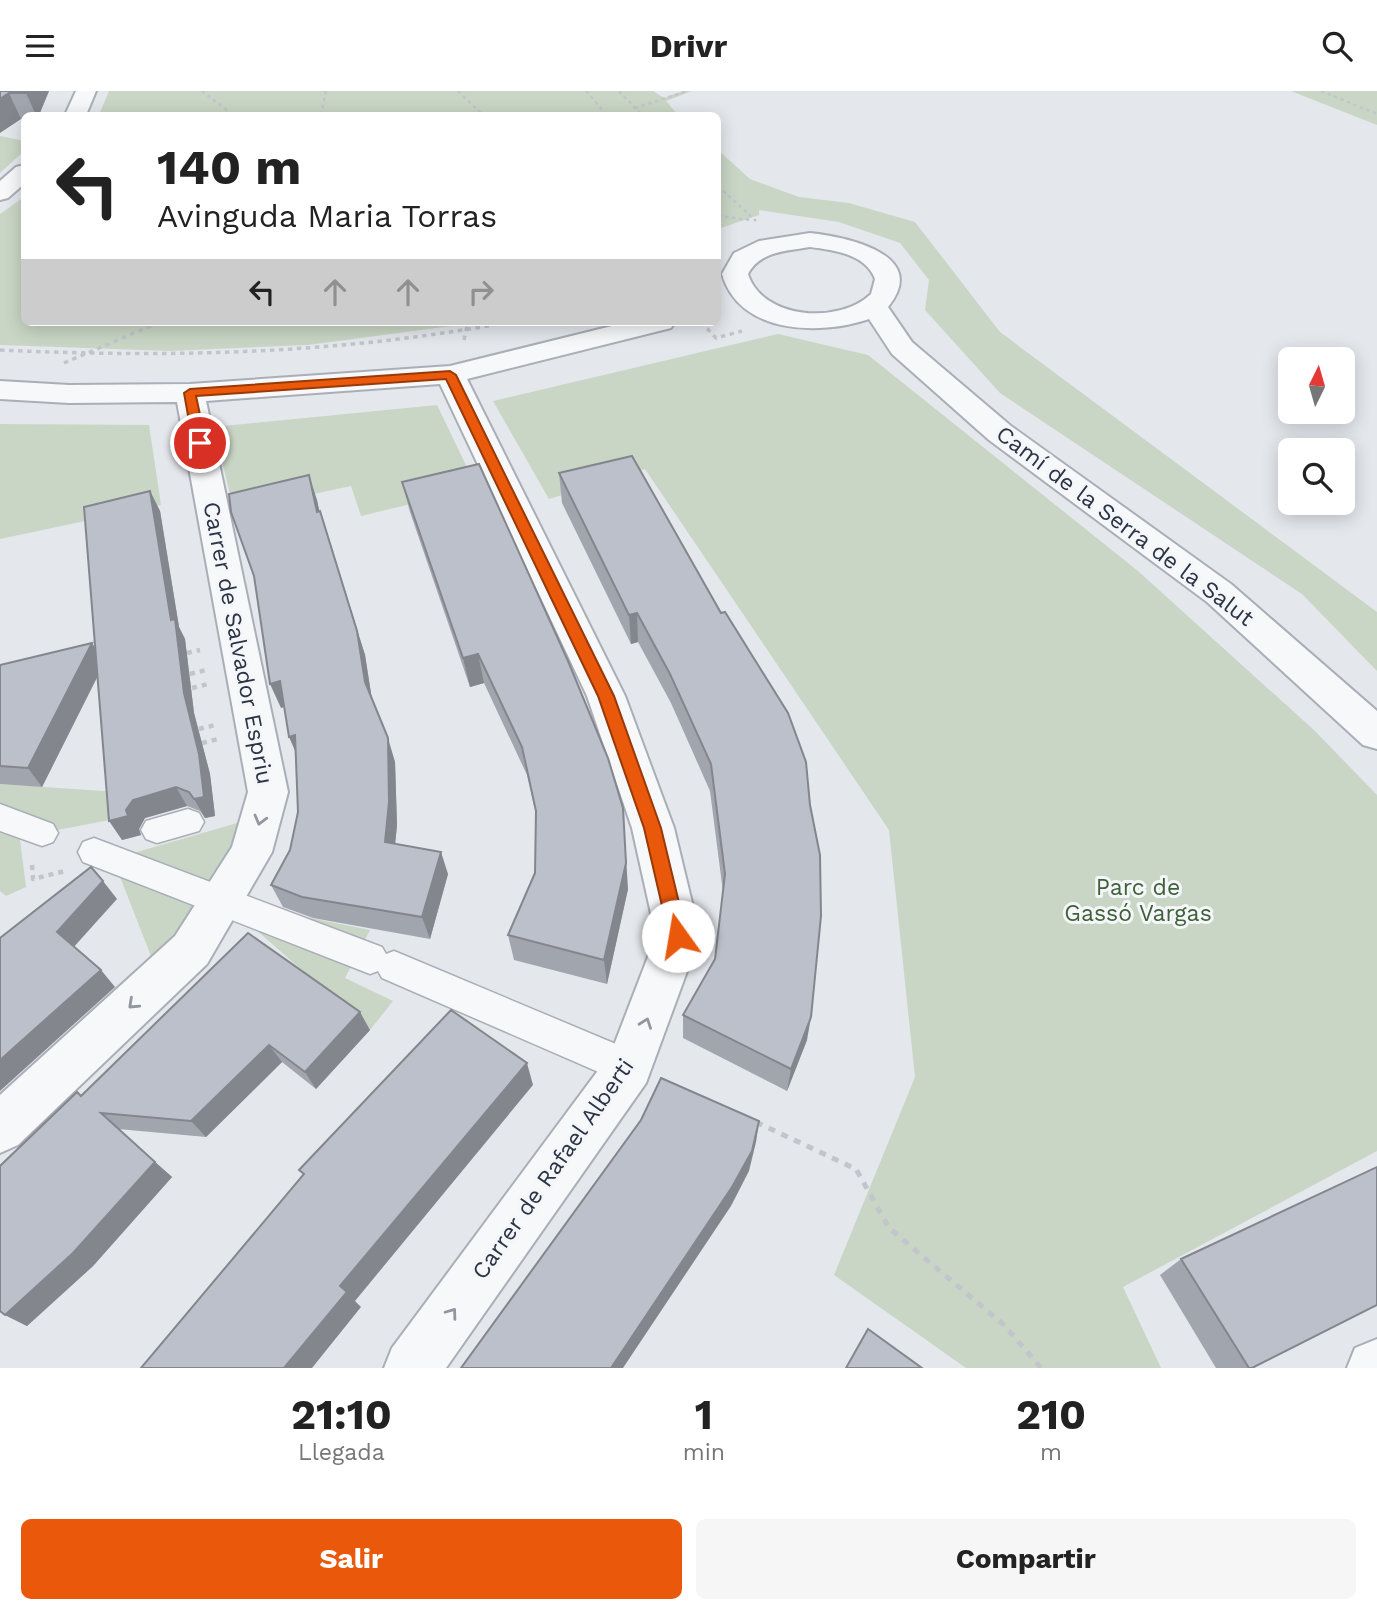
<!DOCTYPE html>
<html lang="es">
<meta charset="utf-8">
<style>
:root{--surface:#fff;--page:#f6f6f6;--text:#222;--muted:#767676;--accent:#ea580c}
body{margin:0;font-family:"Work Sans",sans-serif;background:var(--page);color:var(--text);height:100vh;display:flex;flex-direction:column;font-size:26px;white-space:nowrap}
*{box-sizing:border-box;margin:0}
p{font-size:23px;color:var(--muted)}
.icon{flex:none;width:38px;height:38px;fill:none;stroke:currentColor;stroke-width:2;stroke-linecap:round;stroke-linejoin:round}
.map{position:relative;height:1277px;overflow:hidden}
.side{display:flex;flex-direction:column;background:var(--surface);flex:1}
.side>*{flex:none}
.hud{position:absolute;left:21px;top:21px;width:700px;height:214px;border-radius:10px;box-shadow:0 4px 18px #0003;background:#fff;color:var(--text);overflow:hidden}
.needle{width:46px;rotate:5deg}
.tools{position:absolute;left:1278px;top:256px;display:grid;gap:14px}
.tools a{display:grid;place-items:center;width:77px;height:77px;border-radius:10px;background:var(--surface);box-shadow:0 4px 18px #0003;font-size:35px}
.pin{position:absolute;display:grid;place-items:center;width:60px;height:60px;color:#fff;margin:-30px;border:4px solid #fff;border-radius:50%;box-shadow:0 2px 7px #0007}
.me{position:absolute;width:77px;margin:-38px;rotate:347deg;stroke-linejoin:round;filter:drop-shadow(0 0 5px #0008)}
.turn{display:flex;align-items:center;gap:24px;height:147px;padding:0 21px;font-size:32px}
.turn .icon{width:91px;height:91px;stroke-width:2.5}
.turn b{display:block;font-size:49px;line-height:60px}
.lanes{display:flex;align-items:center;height:66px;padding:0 21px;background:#0003;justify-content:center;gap:35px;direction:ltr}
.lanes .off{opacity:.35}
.eta{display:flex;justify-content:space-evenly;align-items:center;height:119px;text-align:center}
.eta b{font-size:42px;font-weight:700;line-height:49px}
.cta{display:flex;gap:14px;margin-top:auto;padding:14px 21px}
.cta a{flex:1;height:80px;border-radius:10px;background:var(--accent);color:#fff;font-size:28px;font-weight:700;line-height:80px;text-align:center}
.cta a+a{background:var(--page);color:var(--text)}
header{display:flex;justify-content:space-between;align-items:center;height:91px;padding:0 21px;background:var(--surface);font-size:32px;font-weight:700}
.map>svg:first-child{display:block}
.green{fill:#c9d6c5}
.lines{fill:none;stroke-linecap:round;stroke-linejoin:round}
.pedestrian-casing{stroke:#a9aeb7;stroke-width:3}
.minor-casing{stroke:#a9aeb7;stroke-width:4}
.path-far3{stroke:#c2c5cb;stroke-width:2.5;stroke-dasharray:3.5 3.5;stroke-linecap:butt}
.path-far2{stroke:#c2c5cb;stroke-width:3.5;stroke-dasharray:4.5 4.5;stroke-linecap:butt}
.path-far1{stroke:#c2c5cb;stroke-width:4.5;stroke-dasharray:5 5;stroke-linecap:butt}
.path{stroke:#c2c5cb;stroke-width:5;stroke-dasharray:7 7;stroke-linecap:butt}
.pedestrian{fill:#f7f8fa;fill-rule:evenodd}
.minor{fill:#f7f8fa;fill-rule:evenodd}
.wall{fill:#a1a5ae}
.shaded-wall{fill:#83868d}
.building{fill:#bbc0ca;stroke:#83868d;stroke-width:2}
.oneway{stroke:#9196a0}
.route{fill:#ea580c;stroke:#983908;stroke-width:2}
.labels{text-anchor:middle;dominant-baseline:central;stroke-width:6;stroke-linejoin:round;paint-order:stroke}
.street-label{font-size:23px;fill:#2b3445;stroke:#f4f6f9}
.park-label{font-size:23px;fill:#3f6138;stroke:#f4f6f9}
</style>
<header><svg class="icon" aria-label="menu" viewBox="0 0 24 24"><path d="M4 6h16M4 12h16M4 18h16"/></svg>Drivr<svg class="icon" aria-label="search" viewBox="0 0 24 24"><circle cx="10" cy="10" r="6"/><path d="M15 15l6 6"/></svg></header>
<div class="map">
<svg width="1377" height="1277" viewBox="0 0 1377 1277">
<rect width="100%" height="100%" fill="#e4e7ec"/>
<g class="green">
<polygon points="109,0 653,0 664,7 683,0 692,0 666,10 678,24 99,24"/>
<polygon points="1291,0 1377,0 1377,34"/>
<polygon points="0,45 24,50 24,60 0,82"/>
<polygon points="718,59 750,88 799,106 849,112 915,131 1000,241 1377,521 1377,580 1302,503 1000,302 925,219 929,189 900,152 839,131 759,119 759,124 718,138"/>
<polygon points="24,106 24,231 481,231 308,254 169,260 0,254 0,123"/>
<polygon points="778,243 868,264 1138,480 1315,640 1377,704 1377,1060 1123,1196 1161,1277 966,1277 834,1184 915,986 889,739 645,378 549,408 493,310"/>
<polygon points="437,314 477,397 361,425 351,395 234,420 214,336"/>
<polygon points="0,333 149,334 161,414 0,448"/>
<polygon points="0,693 118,701 120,727 42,742 18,733 26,796 6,805 0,800"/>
<polygon points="261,725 222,809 370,839 345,887 393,910 370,939 222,809 160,888 113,768"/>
</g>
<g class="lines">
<defs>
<g id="pedestrian">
<polygon points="0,713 53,733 58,742 53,751 42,755 0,740"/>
<polygon points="188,718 199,722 204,731 199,740 157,752 146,748 141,739 146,730"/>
<polygon points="94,747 382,856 386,863 394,860 406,865 623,956 628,968 623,980 610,986 382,887 378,880 370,883 83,771 78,761 83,751"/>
</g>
<g id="minor">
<polygon points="76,0 96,0 86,24 65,24"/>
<polygon points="24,74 24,93 8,107 0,109 0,90 16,76"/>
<path d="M810 142C846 146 931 163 888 216L912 251 1011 335 1231 493 1377 620V658L1363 654 1207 511 989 349 892 263 869 228C819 245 739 243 722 183L734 162 759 150ZM810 156C833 159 866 163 875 188L871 203C839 234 762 228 748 183 760 160 787 160 810 156Z"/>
<polygon points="628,231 675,231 671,237 467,288 625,605 674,737 700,845 646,992 446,1277 384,1277 392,1257 611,962 656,845 632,737 587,605 440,293 206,310 288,701 272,761 207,873 18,1054 0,1062 0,1004 175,845 232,756 248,701 177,311 69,312 0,308 0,290 69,294 190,293 450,275"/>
<polygon points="1377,1248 1377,1277 1347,1277 1355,1257"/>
</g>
</defs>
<use href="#pedestrian" class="pedestrian-casing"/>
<use href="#minor" class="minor-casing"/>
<g class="path-far3">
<polyline points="202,0 233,24"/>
<polyline points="458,0 483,24"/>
<polyline points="586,0 607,24"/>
<polyline points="619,0 642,24"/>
<polyline points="1321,0 1377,23"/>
<polyline points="635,17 687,0"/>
<polyline points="321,24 326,0"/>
<polyline points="718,95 756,130"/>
<polyline points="718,125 751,129"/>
</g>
<g class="path-far2">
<polyline points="701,231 716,247 742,240"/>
<polyline points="464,249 468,231"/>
<path d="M0 259C173 267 338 263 509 231"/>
<polyline points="64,272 160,231"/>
</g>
<g class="path-far1">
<polyline points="187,562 200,559"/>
<polyline points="190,583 206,579"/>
<polyline points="192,597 208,593"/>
<polyline points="199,638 215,634"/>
<polyline points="202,652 218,648"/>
<polyline points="32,774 33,788 65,780"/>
</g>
<polyline class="path" points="756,1031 856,1078 889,1137 1004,1234 1041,1277"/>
<use href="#pedestrian" class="pedestrian"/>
<use href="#minor" class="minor"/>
</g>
<g class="wall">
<polygon points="0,0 49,0 39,24 24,24 24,28 21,28"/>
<polygon points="632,365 807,949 787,1000 683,947 683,924 715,868 723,801 710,700 671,612 638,551 631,553 562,412 559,382"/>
<polygon points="402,391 628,798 607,893 514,869 508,844 535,782 536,723 527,684 484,592 470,596 410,421"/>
<polygon points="150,400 160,420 179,536 185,548 194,622 210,683 215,725 205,727 200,720 187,715 145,727 139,738 141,744 122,749 98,585 42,696 0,693 0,574 92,552 95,557"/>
<polygon points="317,409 319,420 365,564 372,609 395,671 397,734 395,753 448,783 430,848 313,827 283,816 271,794 290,759 298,721 296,662 284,616 281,617"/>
<polygon points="248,842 370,939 316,998 282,971 206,1046 118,1038 172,1086 93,1175 27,1235 5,1224 81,1005"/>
<polygon points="1181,1168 1252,1277 1216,1277 1160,1184"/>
</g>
<g class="shaded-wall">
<polygon points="27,0 49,0 39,24 36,24 26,2"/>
<polygon points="9,2 21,28 0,42 0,8"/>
<polygon points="309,384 317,409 325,446 317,421"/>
<polygon points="150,400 160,420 179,536 185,548 194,622 210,683 215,725 205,727 194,708 184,602"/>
<polygon points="328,445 365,564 373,615 365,591"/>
<polygon points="637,522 638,551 631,553 629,524"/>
<polygon points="92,552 104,572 42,696 28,677"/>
<polygon points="478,563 484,592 470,596 463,567"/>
<polygon points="280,590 290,614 281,617 270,593"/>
<polygon points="295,644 299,669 289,646"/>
<polygon points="388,647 395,671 397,734 393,774 385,751"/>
<polygon points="176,696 187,715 145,727 139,738 141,744 122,749 109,730 126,719 133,709"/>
<polygon points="623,717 628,798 607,893 604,869"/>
<polygon points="441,761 448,783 430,848 422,826"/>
<polygon points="103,790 117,808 72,858 57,841"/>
<polygon points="101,879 115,896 0,1000 0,969"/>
<polygon points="360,921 370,939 316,998 305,981"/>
<polygon points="811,926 807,949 787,1000 791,978"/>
<polygon points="269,954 282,971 206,1046 191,1030"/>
<polygon points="527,972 533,994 355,1210 361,1216 312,1277 284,1277 340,1195"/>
<polygon points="759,1030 756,1051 749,1080 731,1115 623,1277 611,1277"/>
<polygon points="155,1071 172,1086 93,1175 27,1235 5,1224"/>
</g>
<g class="building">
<polygon points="0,0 27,0 26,2 9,2 0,8"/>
<polygon points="632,365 721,522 725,521 788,622 806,671 810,714 820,764 821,825 811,926 791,978 683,924 715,868 725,783 711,673 670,583 637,522 629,524 559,382"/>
<polygon points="479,373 568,570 608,667 623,717 626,772 604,869 508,844 535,782 536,720 522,656 478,563 463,567 402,391"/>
<polygon points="309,384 317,421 320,420 357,540 365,591 388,647 389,711 385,751 441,761 422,826 302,806 271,794 290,759 298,721 295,644 289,646 280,590 270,593 254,485 231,421 229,403"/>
<polygon points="150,400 171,529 175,528 184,602 199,663 204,706 194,708 189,701 176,696 133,709 126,719 128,725 109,730 84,416"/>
<polygon points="92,552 28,677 0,675 0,574"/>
<polygon points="91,776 103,790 57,841 101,879 0,969 0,847"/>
<polygon points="248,842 360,921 305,981 269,954 191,1030 101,1022 155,1071 73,1162 5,1224 0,1220 0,1075 77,1001 81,1005"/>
<polygon points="451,919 527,972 340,1195 347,1201 284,1277 141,1277 304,1083 299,1079"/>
<polygon points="661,987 759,1030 752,1060 732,1096 611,1277 461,1277 641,1029"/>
<polygon points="1377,1076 1377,1214 1252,1277 1249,1277 1181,1168"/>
<polygon points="868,1238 922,1277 846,1277"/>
</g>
<defs><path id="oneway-chevron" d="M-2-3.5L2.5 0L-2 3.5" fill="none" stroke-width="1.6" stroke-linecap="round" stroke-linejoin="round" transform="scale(1.75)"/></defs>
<g class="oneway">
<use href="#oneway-chevron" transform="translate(260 729) rotate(105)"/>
<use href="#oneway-chevron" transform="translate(133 913) rotate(137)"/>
<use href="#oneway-chevron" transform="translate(646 932) rotate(-70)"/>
<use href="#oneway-chevron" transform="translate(452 1222) rotate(-54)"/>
</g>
<polygon class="route" points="450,280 456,284 614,605 661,737 687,845 684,851 678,854 671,851 669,845 644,737 598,605 446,288 196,305 206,352 200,356 193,352 184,302 190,298"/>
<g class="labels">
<g class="street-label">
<text transform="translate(1125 435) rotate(37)">Camí de la Serra de la Salut</text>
<text transform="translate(238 552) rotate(79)">Carrer de Salvador Espriu</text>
<text transform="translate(553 1078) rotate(-55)">Carrer de Rafael Alberti</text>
</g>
<g class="park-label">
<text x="1138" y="796">Parc de<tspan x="1138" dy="26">Gassó Vargas</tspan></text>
</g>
</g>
</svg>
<div class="tools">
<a><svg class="needle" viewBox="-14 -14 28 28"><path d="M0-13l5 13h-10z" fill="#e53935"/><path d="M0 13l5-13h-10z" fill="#767676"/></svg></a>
<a><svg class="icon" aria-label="search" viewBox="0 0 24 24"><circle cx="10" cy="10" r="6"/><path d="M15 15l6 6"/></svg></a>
</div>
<div class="pin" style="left:200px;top:352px;background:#d93025"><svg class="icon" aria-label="arrive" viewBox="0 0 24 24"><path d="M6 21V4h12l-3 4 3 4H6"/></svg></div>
<svg class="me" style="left:678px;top:845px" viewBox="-20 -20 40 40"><circle r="19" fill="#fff"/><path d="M0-13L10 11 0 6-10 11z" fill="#ea580c"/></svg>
<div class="hud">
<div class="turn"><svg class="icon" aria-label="left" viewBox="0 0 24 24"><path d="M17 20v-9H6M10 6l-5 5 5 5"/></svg><div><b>140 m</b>Avinguda Maria Torras</div></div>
<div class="lanes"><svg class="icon" aria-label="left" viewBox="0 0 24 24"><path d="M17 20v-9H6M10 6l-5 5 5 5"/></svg><svg class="icon off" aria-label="ahead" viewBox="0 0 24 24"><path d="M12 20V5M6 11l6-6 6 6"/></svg><svg class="icon off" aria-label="ahead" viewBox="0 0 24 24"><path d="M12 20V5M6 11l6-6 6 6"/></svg><svg class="icon off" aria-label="right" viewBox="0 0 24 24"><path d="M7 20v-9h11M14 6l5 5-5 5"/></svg></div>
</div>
</div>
<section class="side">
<div class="eta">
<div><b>21:10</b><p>Llegada</p></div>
<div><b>1</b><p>min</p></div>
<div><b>210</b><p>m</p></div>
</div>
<div class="cta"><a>Salir</a><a>Compartir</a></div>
</section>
